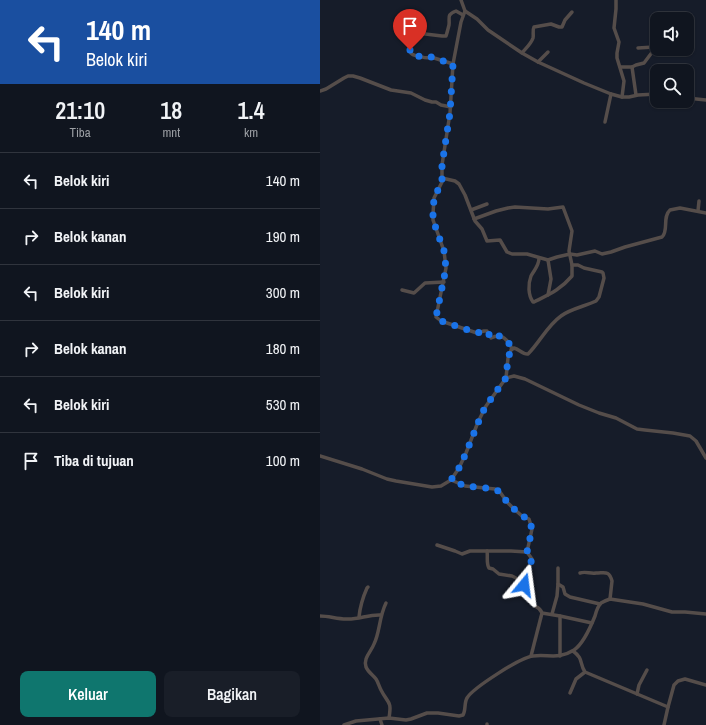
<!DOCTYPE html>
<html lang="id">
<style>
:root{--surface:#10151f;--page:#191e28;--text:#f1f3f6;--muted:#9c9fa4;--line:#30343d;--accent:#0f766e}
body{margin:0;font-family:"Archivo Narrow",sans-serif;background:var(--page);color:var(--text);height:100vh;display:flex;flex-direction:column;font-size:15px;white-space:nowrap}
*{box-sizing:border-box;margin:0}
p{font-size:13px;color:var(--muted)}
.icon{flex:none;width:22px;height:22px;fill:none;stroke:currentColor;stroke-width:2;stroke-linecap:round;stroke-linejoin:round}
.map{position:relative;flex:1;overflow:hidden}
.sheet{display:flex;flex-direction:column;background:var(--surface);width:320px}
.sheet>*{flex:none}
.top-card{background:#1a4fa0;color:#fff;overflow:hidden}
.buttons{position:absolute;left:330px;top:12px;display:grid;gap:8px}
.buttons a{display:grid;place-items:center;width:44px;height:44px;border-radius:8px;background:var(--surface);box-shadow:0 1px 3px #0004,0 0 0 1px var(--line);font-size:20px}
.pin{position:absolute;display:grid;place-items:center;width:34px;height:34px;color:#fff;margin:-41px -17px;border-radius:50% 50% 50% 0;rotate:-45deg;box-shadow:0 0 4px #0007}
.pin .icon{rotate:45deg}
.me{position:absolute;width:44px;margin:-22px;rotate:16deg;stroke-linejoin:round;filter:drop-shadow(0 0 3px #0008)}
.turn{display:flex;align-items:center;gap:14px;height:84px;padding:0 20px;font-size:18px}
.turn .icon{width:52px;height:52px;stroke-width:2.5}
.turn b{display:block;font-size:28px;line-height:34px}
.eta{display:flex;justify-content:space-evenly;align-items:center;height:68px;text-align:center}
.eta b{font-size:24px;font-weight:600;line-height:28px}
.action{display:flex;gap:8px;margin-top:auto;padding:8px 20px}
.action a{flex:1;height:46px;border-radius:8px;background:var(--accent);color:#fff;font-size:16px;font-weight:600;line-height:46px;text-align:center}
.action a+a{background:var(--page);color:var(--text)}
ul{padding:0;list-style:none}
li{display:flex;align-items:center;gap:12px;height:56px;padding:0 20px;border-top:1px solid var(--line)}
li div{flex:1}
li b{display:block;font-size:15px}
li em{font-style:normal}
main{display:flex;flex:1;min-height:0}
.map>svg:first-child{display:block}
.lines{fill:none;stroke-linecap:round;stroke-linejoin:round}
.street{stroke:#554d4a;stroke-width:3.5}
.route{stroke:#1a73e8;stroke-width:7;stroke-dasharray:0 12.6}
</style>
<main>
<section class="sheet">
<div class="top-card">
<div class="turn"><svg class="icon" aria-label="left" viewBox="0 0 24 24"><path d="M17 20v-9H6M10 6l-5 5 5 5"/></svg><div><b>140 m</b>Belok kiri</div></div>
</div>
<div class="eta">
<div><b>21:10</b><p>Tiba</p></div>
<div><b>18</b><p>mnt</p></div>
<div><b>1.4</b><p>km</p></div>
</div>
<ul>
<li><svg class="icon" aria-label="left" viewBox="0 0 24 24"><path d="M17 20v-9H6M10 6l-5 5 5 5"/></svg><div><b>Belok kiri</b></div><em>140 m</em></li>
<li><svg class="icon" aria-label="right" viewBox="0 0 24 24"><path d="M7 20v-9h11M14 6l5 5-5 5"/></svg><div><b>Belok kanan</b></div><em>190 m</em></li>
<li><svg class="icon" aria-label="left" viewBox="0 0 24 24"><path d="M17 20v-9H6M10 6l-5 5 5 5"/></svg><div><b>Belok kiri</b></div><em>300 m</em></li>
<li><svg class="icon" aria-label="right" viewBox="0 0 24 24"><path d="M7 20v-9h11M14 6l5 5-5 5"/></svg><div><b>Belok kanan</b></div><em>180 m</em></li>
<li><svg class="icon" aria-label="left" viewBox="0 0 24 24"><path d="M17 20v-9H6M10 6l-5 5 5 5"/></svg><div><b>Belok kiri</b></div><em>530 m</em></li>
<li><svg class="icon" aria-label="arrive" viewBox="0 0 24 24"><path d="M6 21V4h12l-3 4 3 4H6"/></svg><div><b>Tiba di tujuan</b></div><em>100 m</em></li>
</ul>
<div class="action"><a>Keluar</a><a>Bagikan</a></div>
</section>
<div class="map">
<svg width="386" height="725" viewBox="0 0 386 725">
<rect width="100%" height="100%" fill="#161c29"/>
<g class="lines">
<g class="street">
<polyline points="141,0 145,11 157,19 168,30 202,53 218,62 264,83 291,94 302,97 309,97 318,95 337,94"/>
<polyline points="296,0 296,9 294,28 299,42 297,53 297,58 304,81 302,97"/>
<path d="M145 11 141 22 133 64 130 113 122 165V182L114 198 113 214V220L124 251 126 268 116 317 121 321 157 333 164 331H167L171 338C173 337 175 336 178 336 184 335 190 344 192 349"/>
<path d="M202 53C206 48 211 44 213 38 214 34 212 31 214 27L231 24 239 27H242L245 20 252 12"/>
<polyline points="218,62 228,52"/>
<path d="M133 64 111 57C107 59 103 57 98 56 98 56 92 55 92 54 86 50 94 37 97 33L122 36H126C127 33 128 29 129 25 130 17 126 15 136 11L143 15"/>
<polyline points="301,67 312,67"/>
<polyline points="0,91 6,89 24,78 28,76 33,76 40,78 71,90 91,93 105,100 112,102 116,102 121,105 131,107"/>
<polyline points="316,95 312,67 316,65 324,63 336,47 334,47 318,48"/>
<polyline points="367,98 386,100"/>
<polyline points="285,122 291,94"/>
<path d="M122 178 135 181 139 184 145 195 155 221 162 229 167 241 180 240 187 252 192 254H207L228 260 237 257 250 254 257 255 275 251 282 254 291 252 305 247 342 237C349 231 342 217 350 210L360 208 386 213"/>
<polyline points="151,210 167,204"/>
<polyline points="378,211 379,201"/>
<path d="M154 219 176 211 188 208 195 207 228 209 243 207 252 231 249 251 252 265H258L264 268 282 272 283 273 284 278 279 297 276 301C266 306 250 309 241 316 227 326 220 342 208 354 203 355 199 349 194 348L191 350 188 358 186 378"/>
<path d="M219 258C219 266 214 270 211 276 208 284 208 295 213 302H214C230 294 240 290 252 276V265"/>
<polyline points="82,290 94,293 105,283 124,282"/>
<polyline points="228,295 231,279 228,260"/>
<polyline points="0,456 42,469 67,479 76,481 112,487 121,486 131,480 139,468 146,453 158,422 166,406 186,378 194,376 205,379 259,405 279,413 296,418 317,429 325,430 353,433 370,436 376,441 386,458"/>
<polyline points="131,480 145,486 175,489 180,492 187,502 194,509 202,516 209,519 212,529 207,552 212,559 204,582"/>
<path d="M117 545 135 551 142 554 150 551H167C168 556 166 563 169 568L173 569 179 574 192 576 204 582V586L211 593C210 612 218 602 222 613L240 616 272 623"/>
<polyline points="167,551 191,551 207,552"/>
<polyline points="238,568 238,584 243,587 245,594 250,597 280,604"/>
<path d="M260 573C266 571 270 574 276 573 285 573 289 570 292 581L290 599"/>
<path d="M66 603C59 617 60 632 54 644 51 652 43 658 46 667 48 672 53 675 56 679 58 682 59 686 61 690 68 704 72 700 69 718"/>
<polyline points="232,614 237,596 238,584"/>
<path d="M0 616C9 616 17 619 26 619 38 620 49 614 61 615"/>
<polyline points="240,616 240,656"/>
<path d="M39 617C40 607 43 597 47 588L48 587"/>
<path d="M253 651C264 659 259 663 265 672L348 707"/>
<polyline points="211,656 222,613"/>
<polyline points="250,693 256,679 265,672"/>
<polyline points="317,694 319,685 327,670"/>
<polyline points="60,719 62,725"/>
<path d="M24 725 36 721 69 718 86 720 91 719 107 713H118L139 716 143 715C146 710 144 703 147 698 153 688 201 657 213 656 229 654 238 660 254 650 263 644 271 626 275 616 276 612 278 606 281 603 284 601 287 600 290 599L323 604 352 612H365L386 614"/>
<polyline points="167,725 167,724"/>
<polyline points="344,725 348,707 354,685 358,681 365,679 386,685"/>
</g>
</g>
<g class="lines">
<path class="route" d="M90 50 91 54 92 55 108 58 111 57 133 64 130 113 122 165V182L114 198 113 214V220L124 251 126 268 116 317 121 321 157 333 164 331H167L171 338C173 337 175 336 178 336 184 335 190 344 192 349L191 350 188 358 186 378 166 406 162 413 146 453 139 468 131 480 145 486 175 489 180 492 187 502 194 509 202 516 209 519 212 529 207 552 212 559 204 582V585"/>
</g>
</svg>
<div class="buttons">
<a><svg class="icon" aria-label="sound" viewBox="0 0 24 24"><path d="M4 9h4l5-4v14l-5-4H4zM17 9q2 3 0 6"/></svg></a>
<a><svg class="icon" aria-label="search" viewBox="0 0 24 24"><circle cx="10" cy="10" r="6"/><path d="M15 15l6 6"/></svg></a>
</div>
<div class="pin" style="left:90px;top:50px;background:#d93025"><svg class="icon" aria-label="arrive" viewBox="0 0 24 24"><path d="M6 21V4h12l-3 4 3 4H6"/></svg></div>
<svg class="me" style="left:204px;top:585px" viewBox="-20 -20 40 40"><path d="M0-17L14 15 0 8-14 15z" fill="#1a73e8" stroke="#fff" stroke-width="4"/></svg>
</div>
</main>
